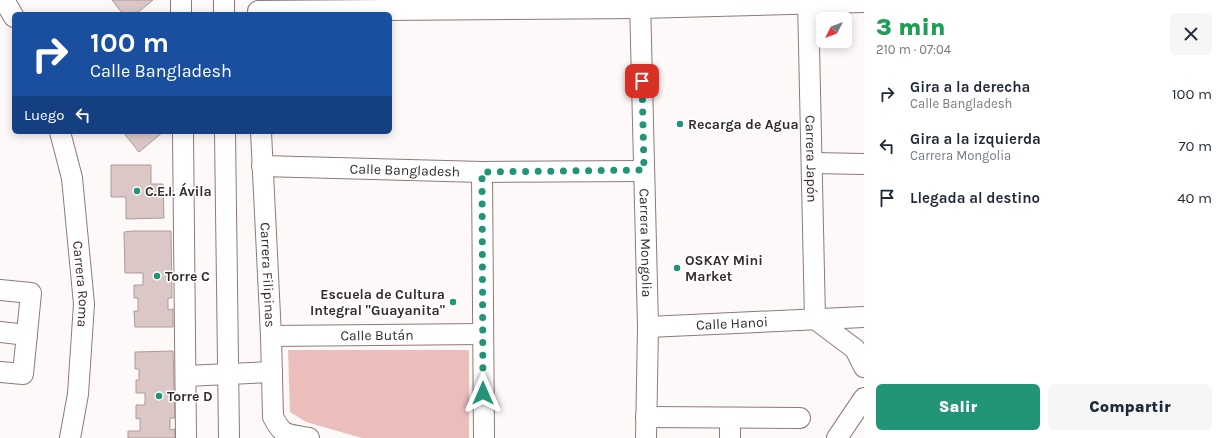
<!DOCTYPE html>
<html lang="es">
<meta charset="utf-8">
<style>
:root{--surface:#fff;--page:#f6f6f7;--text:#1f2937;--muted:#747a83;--accent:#229477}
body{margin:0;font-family:Karla,sans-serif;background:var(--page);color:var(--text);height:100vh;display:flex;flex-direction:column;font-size:15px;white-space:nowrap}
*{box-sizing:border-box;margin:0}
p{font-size:13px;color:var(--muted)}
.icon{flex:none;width:22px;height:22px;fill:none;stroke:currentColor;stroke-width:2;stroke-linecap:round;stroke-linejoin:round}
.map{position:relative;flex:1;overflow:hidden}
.details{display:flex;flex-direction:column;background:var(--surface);width:360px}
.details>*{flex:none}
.top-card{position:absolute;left:12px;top:12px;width:380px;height:122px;border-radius:6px;box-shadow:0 2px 10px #0003;background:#1a4fa0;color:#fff;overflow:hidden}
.needle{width:26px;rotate:228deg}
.tools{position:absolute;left:816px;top:12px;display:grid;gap:8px}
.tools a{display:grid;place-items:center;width:36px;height:36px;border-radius:6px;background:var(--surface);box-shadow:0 2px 10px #0003;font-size:20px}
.pin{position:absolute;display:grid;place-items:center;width:34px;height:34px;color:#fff;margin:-17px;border-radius:8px;box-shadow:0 2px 6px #0006}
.me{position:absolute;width:44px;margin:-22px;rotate:0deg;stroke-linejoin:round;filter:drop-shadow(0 0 3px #0008)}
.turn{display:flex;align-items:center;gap:14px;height:84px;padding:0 12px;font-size:18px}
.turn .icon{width:52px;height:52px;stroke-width:2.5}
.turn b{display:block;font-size:28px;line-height:34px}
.then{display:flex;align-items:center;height:38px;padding:0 12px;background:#0003;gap:8px;font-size:15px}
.round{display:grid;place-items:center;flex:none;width:42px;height:42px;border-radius:6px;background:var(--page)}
.summary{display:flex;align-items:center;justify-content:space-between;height:68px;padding:0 12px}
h1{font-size:24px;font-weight:800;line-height:30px;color:#1e9e55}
.button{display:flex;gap:8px;margin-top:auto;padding:8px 12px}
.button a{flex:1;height:46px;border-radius:6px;background:var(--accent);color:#fff;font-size:16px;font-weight:800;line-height:46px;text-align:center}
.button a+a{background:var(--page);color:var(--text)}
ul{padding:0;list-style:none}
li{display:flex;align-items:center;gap:12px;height:52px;padding:0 12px}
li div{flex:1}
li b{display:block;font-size:15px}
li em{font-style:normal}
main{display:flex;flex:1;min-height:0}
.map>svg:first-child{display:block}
.green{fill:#ebbebc}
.building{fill:#dbc7c6;stroke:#ad9a99}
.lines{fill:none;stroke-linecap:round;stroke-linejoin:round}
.minor-casing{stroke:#8d7a79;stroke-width:22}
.minor{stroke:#fff;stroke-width:20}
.route{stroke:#229477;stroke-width:7;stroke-dasharray:0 12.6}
.poi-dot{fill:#229477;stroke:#fff;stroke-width:1.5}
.labels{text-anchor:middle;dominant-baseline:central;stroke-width:3;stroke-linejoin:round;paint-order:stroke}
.poi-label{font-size:14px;font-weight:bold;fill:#342c2c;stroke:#fff;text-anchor:start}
.street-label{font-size:14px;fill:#342c2c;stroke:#fff}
</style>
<main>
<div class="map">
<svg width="864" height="438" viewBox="0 0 864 438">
<rect width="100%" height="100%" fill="#fdf9f9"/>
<polygon class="green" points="288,350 469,350 469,438 362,438 306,422 290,412"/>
<g class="building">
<polygon points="112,0 153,0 136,14 123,14"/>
<polygon points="123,132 163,132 139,152"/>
<polygon points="111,165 151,165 151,184 163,184 164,218 126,219 126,197 111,197"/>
<polygon points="133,231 171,231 172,298 168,298 168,310 173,309 173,327 135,327 134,311 138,311 138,298 134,298 134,285 143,285 143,273 125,273 124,232"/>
<polygon points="173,351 175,418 170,418 170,430 175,429 175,438 128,438 128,431 140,431 140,418 136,419 136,405 145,405 145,393 136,393 136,380 139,380 139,369 135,369 135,352"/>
</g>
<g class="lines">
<defs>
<g id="minor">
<polyline points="4,0 14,17"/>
<polyline points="181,0 181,14"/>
<polyline points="224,0 224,14"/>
<path id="s1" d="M640 0 648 327 646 438"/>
<path id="s2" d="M808 0 815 319"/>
<polyline points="258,11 641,8 864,2"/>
<path id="s3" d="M60 132 72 178 84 304 78 394 70 438"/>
<polyline points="183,132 186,438"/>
<polyline points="225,132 229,438"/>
<path id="s4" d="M261 132 271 336 273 417C284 438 287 433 309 438"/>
<polyline points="813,163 864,164"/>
<path id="s5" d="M262 166 482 172 644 171"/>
<polyline points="482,172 484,438"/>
<polyline points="0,290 31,293 23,374 0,372"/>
<polyline points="815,319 855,349 864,367"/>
<path id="s6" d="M648 327 864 317"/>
<polyline points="0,332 27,335"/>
<path id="s7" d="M271 336 483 334"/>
<polyline points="186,376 272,372"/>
<polyline points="646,417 800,418"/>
<polyline points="730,438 730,418"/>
<polyline points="837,438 864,398"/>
</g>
</defs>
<use href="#minor" class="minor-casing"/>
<use href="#minor" class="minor"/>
</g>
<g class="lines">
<polyline class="route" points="483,393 482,172 644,170 642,81"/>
</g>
<g class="poi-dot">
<circle cx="680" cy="124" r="4"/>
<circle cx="137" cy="191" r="4"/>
<circle cx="677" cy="268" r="4"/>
<circle cx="157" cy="276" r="4"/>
<circle cx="453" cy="302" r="4"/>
<circle cx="159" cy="396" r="4"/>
</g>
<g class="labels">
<g class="poi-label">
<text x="688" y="124">Recarga de Agua</text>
<text x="145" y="191">C.E.I. Ávila</text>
<text x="685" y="260">OSKAY Mini<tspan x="685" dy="16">Market</tspan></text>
<text x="165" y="276">Torre C</text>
<text x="445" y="294" text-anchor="end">Escuela de Cultura<tspan x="445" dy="16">Integral "Guayanita"</tspan></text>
<text x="167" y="396">Torre D</text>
</g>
<g class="street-label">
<text stroke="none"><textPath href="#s2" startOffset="159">Carrera Japón</textPath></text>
<text stroke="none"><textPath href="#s5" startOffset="143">Calle Bangladesh</textPath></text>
<text stroke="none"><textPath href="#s1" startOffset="243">Carrera Mongolia</textPath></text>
<text stroke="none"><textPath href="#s4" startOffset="143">Carrera Filipinas</textPath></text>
<text stroke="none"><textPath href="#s3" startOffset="154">Carrera Roma</textPath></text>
<text stroke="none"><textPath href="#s6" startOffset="84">Calle Hanoi</textPath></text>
<text stroke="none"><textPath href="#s7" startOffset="106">Calle Bután</textPath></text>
</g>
</g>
</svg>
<div class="tools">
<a><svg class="needle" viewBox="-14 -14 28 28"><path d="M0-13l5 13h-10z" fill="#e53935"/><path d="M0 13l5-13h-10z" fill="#747a83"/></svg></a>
</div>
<div class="pin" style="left:642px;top:81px;background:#d93025"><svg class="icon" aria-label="arrive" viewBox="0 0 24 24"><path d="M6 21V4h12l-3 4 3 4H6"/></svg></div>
<svg class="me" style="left:483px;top:393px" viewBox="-20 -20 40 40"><path d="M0-17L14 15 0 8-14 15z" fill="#229477" stroke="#fff" stroke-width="4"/></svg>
<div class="top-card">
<div class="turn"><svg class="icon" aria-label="right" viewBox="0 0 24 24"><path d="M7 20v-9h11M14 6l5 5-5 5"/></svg><div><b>100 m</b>Calle Bangladesh</div></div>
<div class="then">Luego<svg class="icon" aria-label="left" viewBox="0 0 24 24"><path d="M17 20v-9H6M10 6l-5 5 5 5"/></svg></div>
</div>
</div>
<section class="details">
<div class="summary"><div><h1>3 min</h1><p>210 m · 07:04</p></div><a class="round"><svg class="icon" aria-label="close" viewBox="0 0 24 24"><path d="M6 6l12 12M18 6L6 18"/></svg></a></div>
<ul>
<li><svg class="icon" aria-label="right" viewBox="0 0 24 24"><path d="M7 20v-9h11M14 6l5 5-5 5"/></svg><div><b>Gira a la derecha</b><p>Calle Bangladesh</p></div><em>100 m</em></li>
<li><svg class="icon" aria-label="left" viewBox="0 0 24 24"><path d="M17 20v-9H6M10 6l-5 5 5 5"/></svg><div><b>Gira a la izquierda</b><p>Carrera Mongolia</p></div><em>70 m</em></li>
<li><svg class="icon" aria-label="arrive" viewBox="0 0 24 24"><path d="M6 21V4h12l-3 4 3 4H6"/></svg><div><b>Llegada al destino</b></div><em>40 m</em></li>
</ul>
<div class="button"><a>Salir</a><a>Compartir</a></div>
</section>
</main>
